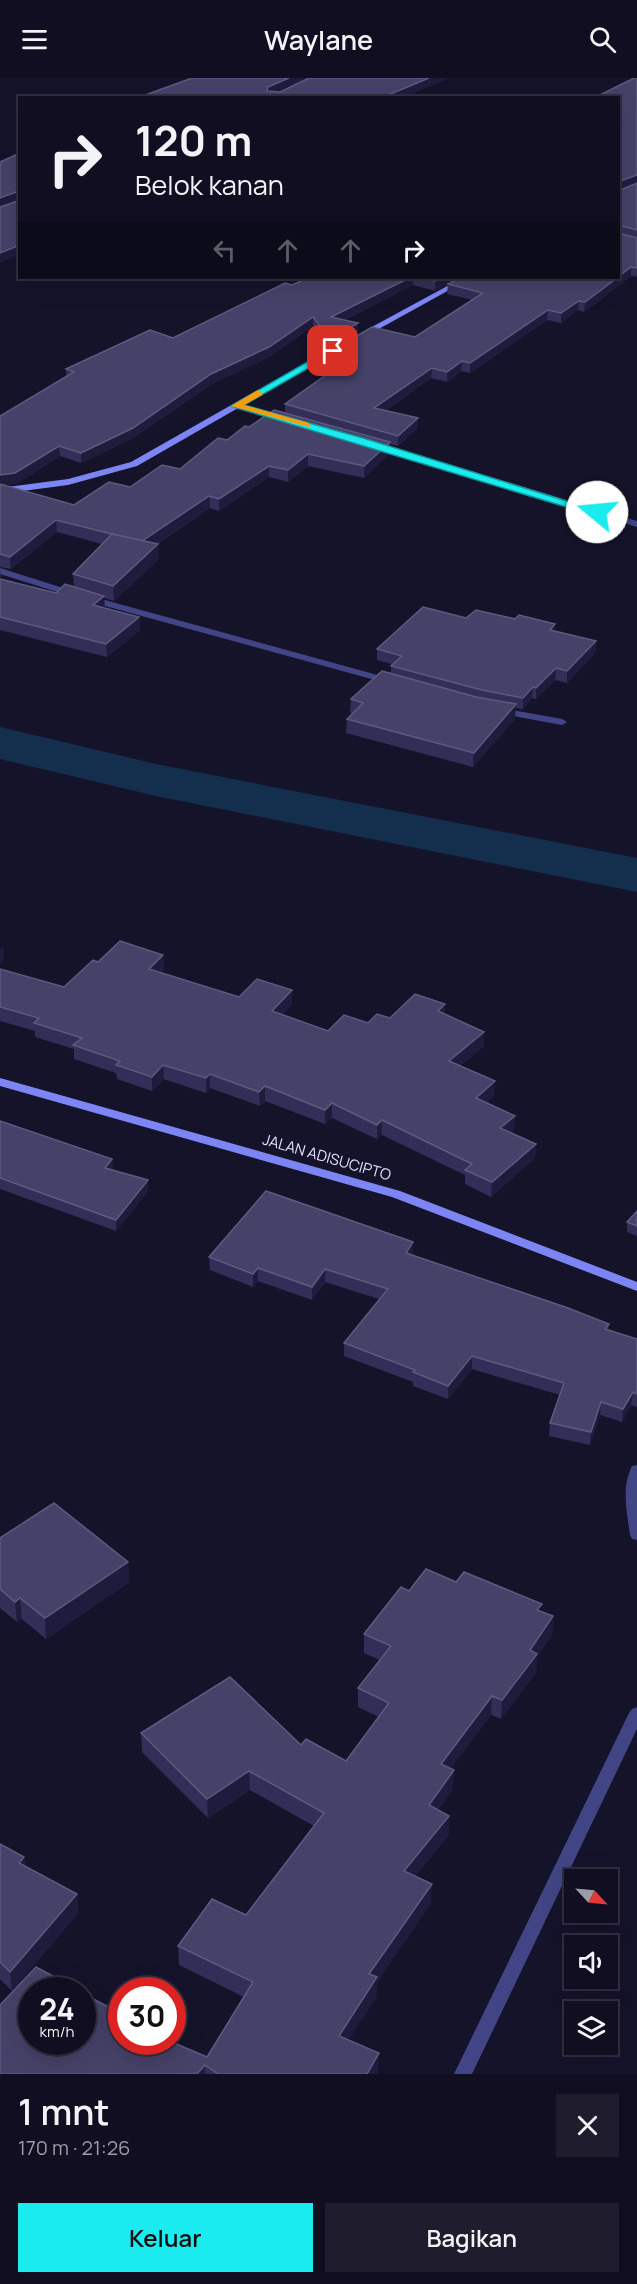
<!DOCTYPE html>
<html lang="id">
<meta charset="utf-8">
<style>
:root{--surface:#100e20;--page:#1e1c2d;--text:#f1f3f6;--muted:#9c9ca5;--line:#302e3e;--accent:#19ebee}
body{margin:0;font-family:Manrope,sans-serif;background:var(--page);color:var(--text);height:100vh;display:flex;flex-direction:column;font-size:22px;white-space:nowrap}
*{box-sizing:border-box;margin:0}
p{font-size:20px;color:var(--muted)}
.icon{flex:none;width:33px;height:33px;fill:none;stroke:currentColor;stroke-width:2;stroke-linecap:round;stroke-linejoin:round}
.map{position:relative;height:1996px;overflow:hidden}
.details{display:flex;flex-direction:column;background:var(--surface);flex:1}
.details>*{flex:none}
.top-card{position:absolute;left:18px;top:18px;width:602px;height:183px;border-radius:0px;box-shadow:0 6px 24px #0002,0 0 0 2px var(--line);background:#100e20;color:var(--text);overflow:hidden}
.needle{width:39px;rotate:116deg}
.buttons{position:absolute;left:564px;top:1791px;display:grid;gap:12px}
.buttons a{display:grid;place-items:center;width:54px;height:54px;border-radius:0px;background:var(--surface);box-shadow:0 6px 24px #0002,0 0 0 2px var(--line);font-size:30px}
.speed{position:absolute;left:18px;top:1899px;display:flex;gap:12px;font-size:30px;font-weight:700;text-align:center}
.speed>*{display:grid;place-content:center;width:78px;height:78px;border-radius:50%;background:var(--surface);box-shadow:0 6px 24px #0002,0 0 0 2px var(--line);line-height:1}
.speed small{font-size:15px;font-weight:400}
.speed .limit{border:9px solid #d22;background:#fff;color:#111}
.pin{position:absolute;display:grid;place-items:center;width:51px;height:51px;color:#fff;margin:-26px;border-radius:12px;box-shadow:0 3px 9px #0006}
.me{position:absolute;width:66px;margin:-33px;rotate:287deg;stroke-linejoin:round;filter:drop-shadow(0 0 4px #0008)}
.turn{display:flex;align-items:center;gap:21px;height:126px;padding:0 18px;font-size:27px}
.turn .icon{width:78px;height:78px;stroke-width:2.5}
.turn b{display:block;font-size:42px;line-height:51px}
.lanes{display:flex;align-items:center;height:57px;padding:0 18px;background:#0003;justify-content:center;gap:30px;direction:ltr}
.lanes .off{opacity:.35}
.round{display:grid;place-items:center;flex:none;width:63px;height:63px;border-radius:0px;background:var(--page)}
.head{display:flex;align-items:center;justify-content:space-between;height:102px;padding:0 18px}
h1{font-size:36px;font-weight:600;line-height:45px}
.action{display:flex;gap:12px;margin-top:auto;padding:12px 18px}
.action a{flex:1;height:69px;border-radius:0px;background:var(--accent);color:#111;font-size:24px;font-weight:600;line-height:69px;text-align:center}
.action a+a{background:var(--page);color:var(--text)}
header{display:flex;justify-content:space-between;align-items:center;height:78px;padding:0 18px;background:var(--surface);font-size:27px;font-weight:600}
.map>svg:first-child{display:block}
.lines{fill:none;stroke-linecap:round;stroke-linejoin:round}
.river{fill:#142f4e;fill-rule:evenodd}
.street{fill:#424585;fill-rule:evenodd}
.secondary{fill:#7d85f5;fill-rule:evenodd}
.wall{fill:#322e57}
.shaded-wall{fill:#1f1b3d}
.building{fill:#454168;stroke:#5d5a80;stroke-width:1.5}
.route{fill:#19ebee;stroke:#10999b;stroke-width:1.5}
.slow{fill:#f59e0b}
.labels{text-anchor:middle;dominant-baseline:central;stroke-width:5;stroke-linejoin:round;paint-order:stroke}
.street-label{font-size:15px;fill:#e0dffd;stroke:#15132a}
</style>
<header><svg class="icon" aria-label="menu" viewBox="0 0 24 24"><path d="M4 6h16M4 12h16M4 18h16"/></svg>Waylane<svg class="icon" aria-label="search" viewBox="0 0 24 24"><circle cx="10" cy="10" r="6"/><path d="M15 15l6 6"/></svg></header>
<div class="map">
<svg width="637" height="1996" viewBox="0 0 637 1996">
<rect width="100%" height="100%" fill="#15132a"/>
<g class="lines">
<polygon class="river" points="0,649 156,686 637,780 637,814 156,718 0,681"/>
<g class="street">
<polygon points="236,325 285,339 286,341 282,344 233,330 232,328"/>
<polygon points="374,364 637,443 637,449 371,369 370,367"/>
<polygon points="0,490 76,514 78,516 73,519 70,518 0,496"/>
<polygon points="90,518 392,601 394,603 392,605 386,605 87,523 85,521"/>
<polygon points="501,630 562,641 567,644 562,647 497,635 496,633"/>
<path d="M637 1387V1462L632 1461 630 1457C627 1434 621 1410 632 1388Z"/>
<polygon points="637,1629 637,1651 472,1996 454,1996 629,1635 632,1631"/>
</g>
<g class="secondary">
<polygon points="462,200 471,200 366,258 359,256"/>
<polygon points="332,270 339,272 137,388 68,407 0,416 0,410 68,401 131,384"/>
<polygon points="0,1000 400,1113 637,1204 637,1213 392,1119 0,1008"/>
</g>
</g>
<g class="wall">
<polygon points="637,0 637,199 631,198 584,234 578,232 561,245 547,242 470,295 461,293 447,304 431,300 385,333 418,340 417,350 398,368 390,366 389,376 364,400 308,388 288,404 269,399 219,433 210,430 157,466 159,481 114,523 104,520 105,530 139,539 140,552 107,579 0,552 0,501 56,515 74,509 73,496 102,466 57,454 11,491 0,489 1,499 0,499 0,338 66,298 66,291 173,260 308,200 458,200 435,213 413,207 344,242 358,245 358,255 330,271 313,248 269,279 212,306 133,360 81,385 60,378 16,406 3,407 74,427 130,409 180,391 249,349 285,335 285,326 334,292 321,288 321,279 415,259 473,222 447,216 448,206 618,200 618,20"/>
<polygon points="466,540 555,553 596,563 595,575 567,605 555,602 536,621 532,620 523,631 515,630 515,641 473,689 346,655 347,641 352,636 350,635 351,621 391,596 391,588 392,586 377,582 377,571"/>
<polygon points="163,877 164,891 160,895 239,919 292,912 292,926 282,937 328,953 390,940 445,926 445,936 484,968 460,988 494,1018 487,1024 515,1038 514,1052 511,1055 536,1066 535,1080 491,1119 465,1106 465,1097 382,1057 377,1061 332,1040 325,1046 265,1023 260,1028 210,1010 206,1015 164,1001 152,1013 117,1001 116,995 74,981 74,971 35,959 35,953 0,943 0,891 64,909 98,884"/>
<polygon points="0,1043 112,1081 113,1092 148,1102 148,1113 116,1153 0,1111"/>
<polygon points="637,1133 637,1158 627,1154 627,1144"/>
<polygon points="413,1177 609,1246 608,1252 637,1261 637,1329 631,1327 622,1344 600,1337 590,1367 549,1358 550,1345 560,1317 472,1291 448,1321 413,1308 413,1304 344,1278 344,1265 379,1221 325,1204 312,1222 258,1203 253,1209 210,1192 209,1179"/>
<polygon points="0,1460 128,1484 129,1504 46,1561 22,1541 17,1544 0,1530"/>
<polygon points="456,1504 553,1538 552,1557 537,1579 536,1595 501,1641 491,1637 451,1690 453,1711 438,1732 449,1738 449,1757 415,1798 431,1825 377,1904 376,1919 348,1962 378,1994 377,1996 0,1996 122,1964 207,1979 244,1919 179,1887 178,1868 246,1837 314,1748 250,1712 208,1740 142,1674 141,1655 301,1667 346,1683 379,1639 358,1629 358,1610 380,1582 364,1575 364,1556 409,1513"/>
<polygon points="0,1766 24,1779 25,1788 77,1816 78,1835 12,1913 0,1901"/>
</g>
<g class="shaded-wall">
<polygon points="289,0 308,0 268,18 267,13 268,9"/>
<polygon points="429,0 450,0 402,20 381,20"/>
<polygon points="637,97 637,105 618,113 618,104"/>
<polygon points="19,113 19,122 0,129 0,120"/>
<polygon points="20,167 20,176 0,185 0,175"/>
<polygon points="631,189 631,198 584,234 585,224"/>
<polygon points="409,200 413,200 413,207 331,248 331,239"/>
<polygon points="442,200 458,200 435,213 435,203"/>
<polygon points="579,223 578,232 561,245 561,235"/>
<polygon points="548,232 547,242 470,295 470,285"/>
<polygon points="313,239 313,248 269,279 212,306 133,360 81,385 81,375 211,296"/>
<polygon points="358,245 358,255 330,271 330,261"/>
<polygon points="462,283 461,293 447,304 447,294"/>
<polygon points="432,290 431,300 374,340 374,330"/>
<polygon points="418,340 417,350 398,368 398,358"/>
<polygon points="390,364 389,376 364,400 364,388"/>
<polygon points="59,368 60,378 16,406 0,408 0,397"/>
<polygon points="308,376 308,388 288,404 288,392"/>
<polygon points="269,388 269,399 219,433 219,421"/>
<polygon points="209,418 210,430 141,476 141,464"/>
<polygon points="56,442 57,454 11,491 10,479"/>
<polygon points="158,466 159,481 114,523 113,508"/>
<polygon points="104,518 105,531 93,527"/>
<polygon points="139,539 140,552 107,579 106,566"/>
<polygon points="555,546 555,557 550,552"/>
<polygon points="596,563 595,575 567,605 567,593"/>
<polygon points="556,590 555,602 536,621 536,610"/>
<polygon points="533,609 532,620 523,631 523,620"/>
<polygon points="516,626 515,641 473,689 474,675"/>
<polygon points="3,867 4,881 0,886 0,871"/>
<polygon points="163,877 164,891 149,905 149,891"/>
<polygon points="292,912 292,926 272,947 272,933"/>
<polygon points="445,926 445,940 438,933"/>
<polygon points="484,954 484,968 449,997 449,983"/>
<polygon points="163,987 164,1001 152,1013 152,999"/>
<polygon points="210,996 210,1010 206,1015 206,1000"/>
<polygon points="495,1003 494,1018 476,1034 476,1020"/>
<polygon points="265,1008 265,1023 260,1028 259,1014"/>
<polygon points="332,1025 332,1040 325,1046 325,1032"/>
<polygon points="515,1038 514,1052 499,1064 500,1050"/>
<polygon points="382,1042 382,1057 377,1061 377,1047"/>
<polygon points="536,1066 535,1080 491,1119 492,1104"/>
<polygon points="112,1081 113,1092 105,1090"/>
<polygon points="148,1102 148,1113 116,1153 116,1142"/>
<polygon points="413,1164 413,1177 406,1175"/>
<polygon points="258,1190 258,1203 253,1209 253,1196"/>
<polygon points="325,1191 325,1204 312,1222 312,1209"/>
<polygon points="472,1278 472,1291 448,1321 448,1308"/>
<polygon points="633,1314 631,1327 622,1344 623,1331"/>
<polygon points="601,1324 600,1337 590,1367 591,1354"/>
<polygon points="128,1484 129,1504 46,1561 45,1540"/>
<polygon points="20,1520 22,1541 17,1544 15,1524"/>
<polygon points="553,1538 552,1557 537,1579 536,1595 501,1641 502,1622 530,1572"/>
<polygon points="492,1618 491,1637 440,1705 441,1686"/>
<polygon points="454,1692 453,1711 428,1746 429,1727"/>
<polygon points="249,1693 250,1712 208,1740 207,1721"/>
<polygon points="449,1738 449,1757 403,1812 404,1793"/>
<polygon points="24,1779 26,1798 19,1785"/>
<polygon points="432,1806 431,1825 377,1904 376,1919 338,1977 339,1958 369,1896"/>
<polygon points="77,1816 78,1835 12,1913 10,1894"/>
<polygon points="379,1975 378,1994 377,1996 367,1996"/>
<polygon points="205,1987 205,1996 197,1996"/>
</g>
<g class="building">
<polygon points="192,0 289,0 268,9 267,13 280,14 309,0 429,0 381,20 137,20"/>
<polygon points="634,0 637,0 637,97 618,104 618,20 594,20"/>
<polygon points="20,75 20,113 19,113 0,120 0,84"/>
<polygon points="637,105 637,152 618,147 618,112 618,113"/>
<polygon points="20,122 20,167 0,175 0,129"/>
<polygon points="618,155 637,160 637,190 631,189 618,199"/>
<polygon points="308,200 409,200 331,239 358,245 330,261 313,239 269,269 211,296 133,350 81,375 59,368 15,395 0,397 0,338 74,294 66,291 150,252 173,260 285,205 292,207"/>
<polygon points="420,200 442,200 435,203"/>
<polygon points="460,200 617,200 585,224 579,223 561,235 548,232 470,285 462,283 447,294 432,290 374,330 418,340 398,358 285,326 344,284 321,279 372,249 415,259 483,215 448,206"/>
<polygon points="274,332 390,364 364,388 308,376 288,392 269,388 219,421 209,418 142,463 112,456 56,442 10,479 0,476 0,406 74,427 109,404 130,409 162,387 180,391 218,360 227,362 245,348 249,349"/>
<polygon points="112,456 158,466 113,508 73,496"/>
<polygon points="0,501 56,515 65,506 104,518 93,527 139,539 106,566 0,539"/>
<polygon points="423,529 466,540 476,532 515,541 519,537 555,546 550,552 596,563 567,593 556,590 536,610 533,609 523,620 482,612 391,588 402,578 377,571"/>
<polygon points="382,593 476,619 516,626 474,675 347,641 363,625 351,621"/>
<polygon points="120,863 163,877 149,891 239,919 257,901 292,912 272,933 328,953 344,937 368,945 377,936 390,940 415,916 445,926 438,933 484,954 449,983 495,1003 476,1020 515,1038 500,1050 536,1066 492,1104 465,1092 472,1086 382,1042 377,1047 332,1025 325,1032 265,1008 259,1014 210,996 206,1000 163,987 152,999 116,987 120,983 73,967 82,960 34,945 39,940 0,929 0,891 64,909 93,882 98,884"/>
<polygon points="0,1043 112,1081 105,1090 148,1102 116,1142 0,1100"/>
<polygon points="266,1113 413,1164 406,1175 568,1230 609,1246 605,1251 637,1261 637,1316 633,1314 623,1331 601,1324 591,1354 550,1345 564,1305 472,1278 448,1308 413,1294 415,1292 344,1265 388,1211 325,1191 312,1209 258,1190 253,1196 209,1179"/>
<polygon points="637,1133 637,1148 627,1144"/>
<polygon points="54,1425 128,1484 45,1540 20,1520 15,1524 0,1511 0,1460"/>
<polygon points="426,1491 456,1504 464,1494 542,1526 537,1532 553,1538 530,1572 537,1576 502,1622 492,1618 441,1686 454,1692 429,1727 449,1738 404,1793 432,1806 369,1896 377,1899 339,1958 379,1975 367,1996 218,1996 205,1987 197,1996 0,1996 0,1927 36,1889 79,1912 32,1912 32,1964 82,1964 82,1915 122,1936 122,1964 172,1964 207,1979 253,1904 178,1868 212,1821 246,1837 324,1735 249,1693 207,1721 141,1655 230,1599 301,1667 306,1661 346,1683 389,1625 358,1610 391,1568 364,1556 401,1509 409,1513"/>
<polygon points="0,1766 24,1779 19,1785 77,1816 10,1894 0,1884"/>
</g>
<polygon class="route" points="330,271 338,273 244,327 363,360 602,434 593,437 231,328"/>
<polygon class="slow" points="258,312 263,315 262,317 244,327 309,345 309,349 231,328"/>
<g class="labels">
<g class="street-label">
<text transform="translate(327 1079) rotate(16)">JALAN ADISUCIPTO</text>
</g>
</g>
</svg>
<div class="buttons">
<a><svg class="needle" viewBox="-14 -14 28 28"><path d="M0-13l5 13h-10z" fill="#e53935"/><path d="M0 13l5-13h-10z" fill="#9c9ca5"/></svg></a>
<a><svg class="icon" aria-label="sound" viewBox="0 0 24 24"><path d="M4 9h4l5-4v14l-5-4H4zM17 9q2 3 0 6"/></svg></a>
<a><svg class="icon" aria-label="layers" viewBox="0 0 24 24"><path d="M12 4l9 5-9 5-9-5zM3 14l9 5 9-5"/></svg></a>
</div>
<div class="speed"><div>24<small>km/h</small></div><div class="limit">30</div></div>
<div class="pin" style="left:333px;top:273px;background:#d93025"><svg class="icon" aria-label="arrive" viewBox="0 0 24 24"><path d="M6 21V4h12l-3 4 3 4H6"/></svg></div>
<svg class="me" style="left:597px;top:434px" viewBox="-20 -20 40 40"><circle r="19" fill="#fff"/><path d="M0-13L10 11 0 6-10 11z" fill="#19ebee"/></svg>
<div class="top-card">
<div class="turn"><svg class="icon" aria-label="right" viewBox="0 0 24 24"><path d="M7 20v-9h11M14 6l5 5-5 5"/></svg><div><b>120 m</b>Belok kanan</div></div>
<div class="lanes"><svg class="icon off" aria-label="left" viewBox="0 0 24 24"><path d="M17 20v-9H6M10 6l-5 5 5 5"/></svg><svg class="icon off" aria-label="ahead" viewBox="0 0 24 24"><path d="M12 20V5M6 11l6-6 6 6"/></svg><svg class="icon off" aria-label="ahead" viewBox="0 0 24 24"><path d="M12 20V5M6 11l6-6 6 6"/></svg><svg class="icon" aria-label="right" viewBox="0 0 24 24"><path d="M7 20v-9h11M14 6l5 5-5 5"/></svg></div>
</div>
</div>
<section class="details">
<div class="head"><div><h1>1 mnt</h1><p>170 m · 21:26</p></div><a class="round"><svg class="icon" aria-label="close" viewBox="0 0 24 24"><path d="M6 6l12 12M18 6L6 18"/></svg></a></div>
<div class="action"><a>Keluar</a><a>Bagikan</a></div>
</section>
